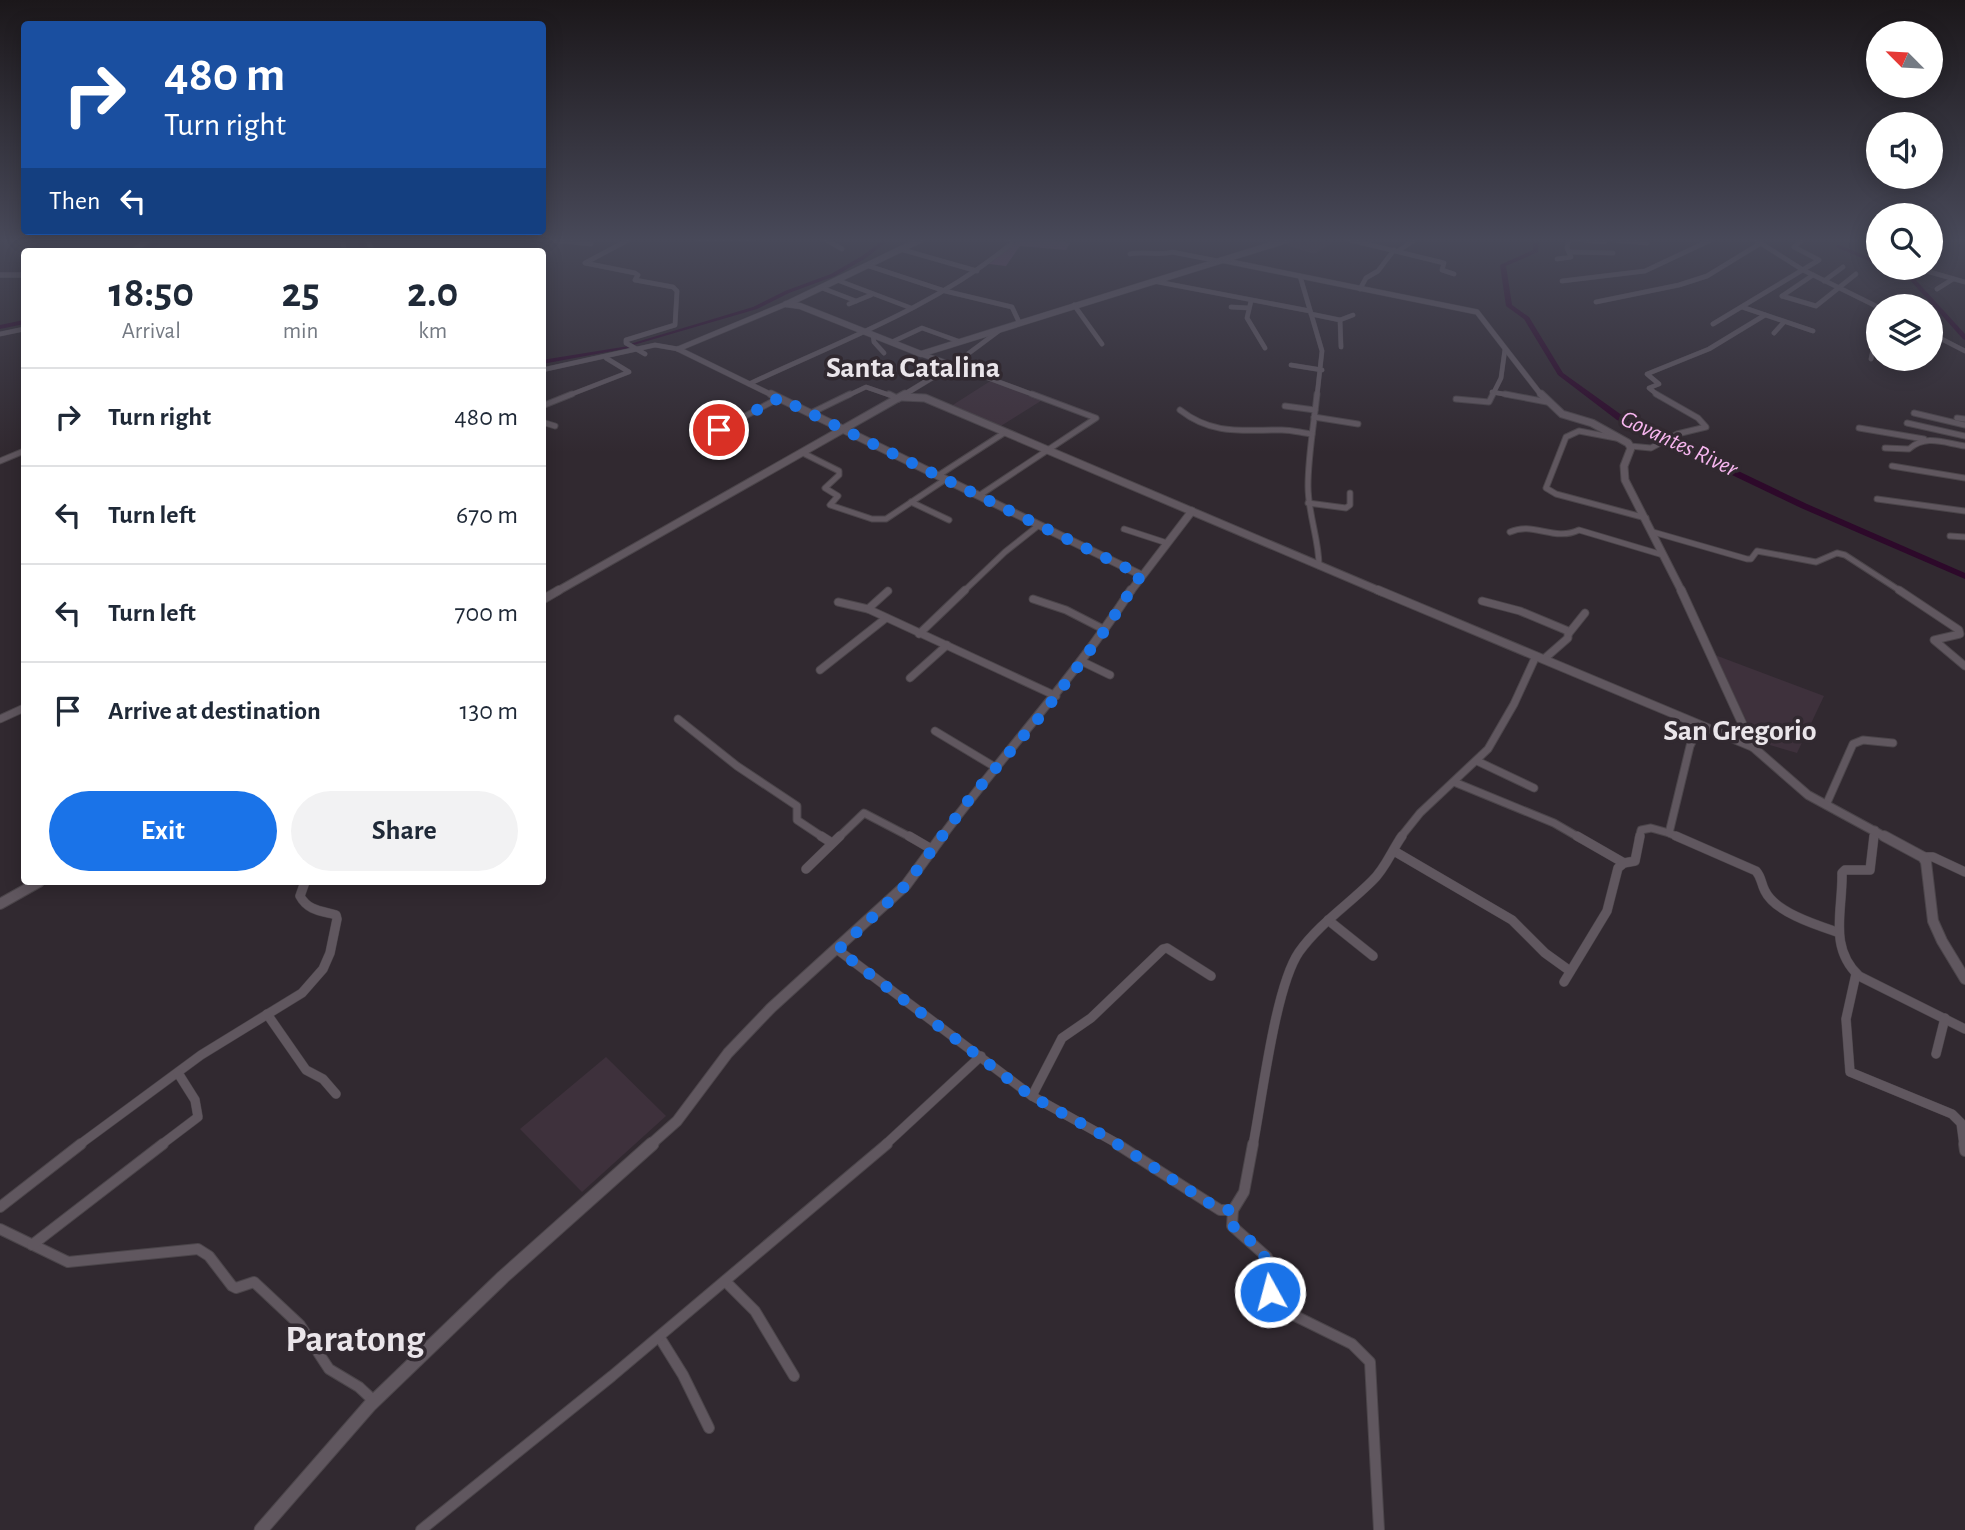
<!DOCTYPE html>
<style>
:root{--surface:#fff;--page:#f2f2f3;--text:#1f2937;--muted:#747a83;--line:#e0e1e3;--accent:#1a73e8}
body{margin:0;font-family:"Alegreya Sans",sans-serif;background:var(--page);color:var(--text);height:100vh;display:flex;flex-direction:column;font-size:26px;white-space:nowrap}
*{box-sizing:border-box;margin:0}
p{font-size:23px;color:var(--muted)}
.icon{flex:none;width:38px;height:38px;fill:none;stroke:currentColor;stroke-width:2;stroke-linecap:round;stroke-linejoin:round}
.map{position:relative;flex:1;overflow:hidden}
.side{position:absolute;left:21px;top:248px;width:525px;height:637px;display:flex;flex-direction:column;background:var(--surface);border-radius:7px;box-shadow:0 4px 18px #0003}
.side>*{flex:none}
.guide{position:absolute;left:21px;top:21px;width:525px;height:214px;border-radius:7px;box-shadow:0 4px 18px #0003;background:#1a4fa0;color:#fff;overflow:hidden}
.needle{width:46px;rotate:294deg}
.controls{position:absolute;left:1866px;top:21px;display:grid;gap:14px}
.controls a{display:grid;place-items:center;width:77px;height:77px;border-radius:50%;background:var(--surface);box-shadow:0 4px 18px #0003;font-size:35px}
.pin{position:absolute;display:grid;place-items:center;width:60px;height:60px;color:#fff;margin:-30px;border:4px solid #fff;border-radius:50%;box-shadow:0 2px 7px #0007}
.me{position:absolute;width:77px;margin:-38px;rotate:353deg;stroke-linejoin:round;filter:drop-shadow(0 0 5px #0008)}
.turn{display:flex;align-items:center;gap:24px;height:147px;padding:0 28px;font-size:32px}
.turn .icon{width:91px;height:91px;stroke-width:2.5}
.turn b{display:block;font-size:49px;line-height:60px}
.then{display:flex;align-items:center;height:66px;padding:0 28px;background:#0003;gap:14px;font-size:26px}
.eta{display:flex;justify-content:space-evenly;align-items:center;height:119px;text-align:center}
.eta b{font-size:42px;font-weight:600;line-height:49px}
.primary-button{display:flex;gap:14px;margin-top:auto;padding:14px 28px}
.primary-button a{flex:1;height:80px;border-radius:42px;background:var(--accent);color:#fff;font-size:28px;font-weight:600;line-height:80px;text-align:center}
.primary-button a+a{background:var(--page);color:var(--text)}
ul{padding:0;list-style:none}
li{display:flex;align-items:center;gap:21px;height:98px;padding:0 28px;border-top:2px solid var(--line)}
li div{flex:1}
li b{display:block;font-size:26px}
li em{font-style:normal}
.map>svg:first-child{display:block}
.built{fill:#3e313c}
.green{fill:#623f5e}
.lines{fill:none;stroke-linecap:round;stroke-linejoin:round}
.river{fill:#2d092a;fill-rule:evenodd}
.minor-far4-casing{stroke:#4b454a;stroke-width:5}
.minor-far3-casing{stroke:#4b454a;stroke-width:7}
.minor-far2-casing{stroke:#4b454a;stroke-width:9}
.minor-far1-casing{stroke:#4b454a;stroke-width:10}
.minor-casing{stroke:#4b454a;stroke-width:12}
.tertiary-far4-casing{stroke:#4b454a;stroke-width:6}
.tertiary-far3-casing{stroke:#4b454a;stroke-width:9}
.tertiary-far2-casing{stroke:#4b454a;stroke-width:10}
.tertiary-far1-casing{stroke:#4b454a;stroke-width:12}
.tertiary-casing{stroke:#4b454a;stroke-width:15}
.secondary-casing{stroke:#4b454a;stroke-width:7}
.minor-far4{stroke:#60575f;stroke-width:4.5}
.minor-far3{stroke:#60575f;stroke-width:5}
.minor-far2{stroke:#60575f;stroke-width:7}
.minor-far1{stroke:#60575f;stroke-width:9}
.minor{stroke:#60575f;stroke-width:10}
.tertiary-far4{stroke:#60575f;stroke-width:5}
.tertiary-far3{stroke:#60575f;stroke-width:7}
.tertiary-far2{stroke:#60575f;stroke-width:8}
.tertiary-far1{stroke:#60575f;stroke-width:10}
.tertiary{stroke:#60575f;stroke-width:13}
.secondary{stroke:#60575f;stroke-width:6}
.route{stroke:#1a73e8;stroke-width:12;stroke-dasharray:0 21.6}
.labels{text-anchor:middle;dominant-baseline:central;stroke-width:7;stroke-linejoin:round;paint-order:stroke}
.far-water-label{font-size:24px;font-style:italic;fill:#f6b5ee;stroke:#312930}
.far-district-label{font-size:30px;font-weight:bold;fill:#eae5ea;stroke:#312930}
.neighbourhood-label{font-size:30px;font-weight:bold;fill:#eae5ea;stroke:#312930}
.near-quarter-label{font-size:38px;font-weight:bold;fill:#eae5ea;stroke:#312930}
</style>
<div class="map">
<svg width="1965" height="1530" viewBox="0 0 1965 1530">
<rect width="100%" height="100%" fill="#312930"/>
<g class="built">
<polygon points="1301,239 1328,239 1336,241 1314,254 1283,244"/>
<polygon points="992,380 1044,399 996,429 948,408"/>
<polygon points="1715,655 1824,696 1797,753 1756,741"/>
<polygon points="606,1057 666,1116 582,1192 520,1129"/>
</g>
<polygon class="green" points="1015,239 1047,239 1070,243 1066,250 1020,246 1006,266 989,264 1016,242"/>
<g class="lines">
<g class="river">
<polygon points="160,239 166,239 147,252 140,252"/>
<polygon points="356,239 362,239 367,252 361,252"/>
<polygon points="884,239 890,239 866,258 835,276 789,293 757,309 630,346 629,348 542,364 542,360 629,346 630,344 753,307 785,291 831,274 862,256"/>
<polygon points="1533,239 1539,239 1538,252 1506,266 1512,305 1529,317 1563,373 1623,416 1807,504 1965,573 1965,579 1801,508 1617,420 1558,375 1524,319 1506,306 1500,265 1533,250"/>
<polygon points="1836,245 1840,245 1878,261 1878,265 1836,247"/>
<polygon points="1884,268 1892,268 1913,277 1965,334 1965,340 1963,339 1909,279"/>
<polygon points="24,320 24,324 0,329 0,325"/>
</g>
<defs>
<g id="minor-far4">
<polyline points="342,239 345,252"/>
<polyline points="367,239 373,252"/>
<polyline points="542,239 591,244"/>
<polyline points="630,239 585,263 635,273 638,275 635,280 673,287 677,291 675,325 626,340 626,343 645,354"/>
<polyline points="698,239 754,239"/>
<polyline points="825,239 842,249"/>
<polyline points="1346,239 1444,263 1442,270 1454,274"/>
<polyline points="1574,239 1605,242"/>
<polyline points="1600,239 1647,243"/>
<polyline points="1754,239 1803,270 1878,307"/>
<polyline points="1870,239 1878,240"/>
<polyline points="900,249 977,271"/>
<polyline points="1398,251 1416,239"/>
<polyline points="1569,252 1613,253"/>
<path d="M1130 254C1144 251 1162 256 1172 252L1218 261"/>
<polyline points="1557,259 1571,257 1567,248 1569,239"/>
<polyline points="869,266 945,291 1012,307 1019,322"/>
<polyline points="1916,268 1965,282"/>
<polyline points="1300,276 1322,351 1317,396"/>
<polyline points="837,280 911,308"/>
<polyline points="1153,281 1310,311"/>
<polyline points="1562,281 1645,271 1713,239"/>
<polyline points="1824,281 1843,267"/>
<polyline points="822,288 856,301"/>
<polyline points="1360,289 1366,278 1378,271 1394,250"/>
<polyline points="1937,289 1953,279"/>
<polyline points="1782,296 1816,306 1856,274"/>
<polyline points="1782,296 1813,275"/>
<polyline points="1251,301 1247,318 1265,348"/>
<polyline points="1596,302 1679,285 1707,276 1761,243"/>
<polyline points="849,304 871,295"/>
<polyline points="1074,305 1102,344"/>
<polyline points="1231,307 1249,308"/>
<polyline points="1742,307 1813,331"/>
<polyline points="1311,314 1340,320 1341,347"/>
<polyline points="1340,320 1353,315"/>
<polyline points="1713,324 1819,260 1794,247 1803,239"/>
<polyline points="1774,333 1784,322"/>
<polyline points="1930,333 1965,351"/>
<polyline points="0,334 24,329"/>
<polyline points="873,335 874,342 884,353"/>
<polyline points="892,342 922,328 958,341"/>
<polyline points="1871,359 1878,326"/>
<polyline points="953,365 1037,396"/>
<polyline points="953,365 1000,330"/>
<polyline points="1291,365 1322,370"/>
<polyline points="542,370 655,345 678,349"/>
<path d="M749 384C838 342 935 307 1011 244L1012 241 1008 239"/>
<polyline points="1492,392 1515,396"/>
<polyline points="567,396 629,372 606,358"/>
<polyline points="847,396 866,387 892,396"/>
<polyline points="1492,396 1501,378 1505,349"/>
<polyline points="1659,396 1649,388 1659,384 1647,374 1709,349 1765,315"/>
</g>
<g id="minor-far3">
<polyline points="889,394 899,399"/>
<path d="M1317 394C1314 424 1308 456 1308 486 1308 514 1319 539 1319 566"/>
<polyline points="1505,394 1547,402"/>
<polyline points="1456,399 1489,402 1493,394"/>
<polyline points="542,406 572,394"/>
<polyline points="1285,406 1315,410"/>
<path d="M1180 410C1212 435 1242 430 1279 430 1290 429 1301 433 1312 434"/>
<polyline points="811,413 850,394"/>
<polyline points="1914,413 1965,425"/>
<polyline points="1314,417 1358,424"/>
<polyline points="1957,418 1965,419"/>
<polyline points="542,422 555,426"/>
<polyline points="1907,423 1965,436"/>
<polyline points="1859,428 1924,439"/>
<polyline points="704,438 779,398"/>
<polyline points="1616,438 1579,431 1566,437 1546,488 1556,494 1646,518"/>
<polyline points="1630,446 1651,448 1677,434 1706,427 1698,418 1656,394"/>
<path d="M1885 448 1909 449C1926 434 1944 443 1965 446"/>
<polyline points="805,454 839,471 839,475 825,488 838,496 830,505 872,519 886,519 946,479"/>
<polyline points="0,461 24,451"/>
<polyline points="1892,466 1965,478"/>
<polyline points="939,475 1004,433"/>
<polyline points="980,495 1096,418 1032,394"/>
<polyline points="1877,499 1965,511"/>
<polyline points="911,502 949,520"/>
<polyline points="1308,503 1346,508 1350,505 1350,493"/>
<polyline points="1124,529 1167,543"/>
<path d="M1510 532C1533 521 1554 542 1579 530L1663 555"/>
<polyline points="1653,532 1747,559 1751,559 1757,551 1816,562 1837,553 1845,555 1902,592"/>
<polyline points="1950,536 1965,537"/>
<polyline points="963,592 1005,552 1039,525"/>
</g>
<g id="minor-far2">
<polyline points="1899,590 1959,630 1960,634 1934,640 1965,666"/>
<polyline points="1033,599 1066,610 1105,630"/>
<polyline points="1482,601 1520,611 1568,631 1568,638 1544,659"/>
<polyline points="838,602 868,609 1056,696"/>
<polyline points="868,609 888,591"/>
<polyline points="1569,633 1585,613"/>
<polyline points="919,634 965,590"/>
<polyline points="1081,661 1110,675"/>
<polyline points="820,670 886,618"/>
<polyline points="910,678 947,645"/>
<polyline points="0,719 24,708"/>
<polyline points="678,719 737,766 797,806 797,820 824,838"/>
<polyline points="935,731 995,767"/>
<polyline points="1477,761 1534,788"/>
<polyline points="1454,782 1554,823 1580,838"/>
<polyline points="1826,805 1853,744 1863,740 1893,743"/>
<polyline points="838,838 864,813 912,838"/>
<polyline points="1400,838 1420,813 1488,749 1514,704 1536,656"/>
<polyline points="1639,838 1641,830 1651,828 1669,833"/>
<polyline points="1680,838 1669,833 1690,746 1700,725"/>
<polyline points="1874,838 1875,830"/>
</g>
<g id="minor-far1">
<polyline points="821,836 832,843"/>
<polyline points="909,836 933,850"/>
<polyline points="1577,836 1624,863"/>
<path d="M1676 836 1756 871C1762 878 1761 884 1765 891 1775 912 1816 925 1837 932"/>
<path d="M1874 836 1870 870H1845L1842 873C1843 910 1828 947 1859 976L1965 1029"/>
<polyline points="1394,851 1512,920 1545,953 1570,971"/>
<polyline points="1923,857 1933,857 1965,872"/>
<polyline points="806,869 840,836"/>
<polyline points="1328,920 1373,956"/>
<polyline points="838,950 1032,1096 1120,1145"/>
<polyline points="1856,974 1846,1019 1850,1072 1952,1114 1961,1123 1964,1145"/>
<polyline points="1564,982 1607,911 1618,868 1624,863 1635,861 1640,836"/>
<polyline points="267,1014 306,1070 323,1079 336,1094"/>
<polyline points="1936,1054 1945,1018"/>
<polyline points="1032,1096 1062,1038 1091,1018 1163,949 1167,948 1211,976"/>
<path d="M79 1145 201 1055 302 993 323 969 330 953 337 919 336 915C322 911 308 911 300 896L305 882"/>
<polyline points="161,1145 198,1117 195,1100 178,1073"/>
<polyline points="885,1145 981,1056"/>
<path d="M1253 1145C1262 1100 1275 987 1299 952 1319 924 1348 905 1372 881 1385 869 1392 850 1402 836"/>
</g>
<g id="minor">
<polyline points="1117,1144 1220,1210 1233,1210 1232,1226 1267,1257 1275,1306 1352,1344 1370,1362 1379,1530"/>
<polyline points="1964,1144 1965,1151"/>
<polyline points="0,1207 81,1144"/>
<polyline points="1233,1210 1244,1192 1253,1144"/>
<polyline points="0,1229 68,1262 198,1249 209,1256 232,1286 236,1288 254,1282 300,1325 329,1369 359,1387 374,1401"/>
<polyline points="32,1245 163,1144"/>
<polyline points="725,1281 755,1311 794,1376"/>
<polyline points="660,1338 683,1375 709,1428"/>
<polyline points="421,1530 612,1376 887,1144"/>
</g>
<g id="tertiary-far4">
<polyline points="131,252 150,239"/>
<polyline points="1221,260 1477,312 1542,396"/>
<polyline points="0,275 24,275"/>
<polyline points="678,349 774,396"/>
<polyline points="678,349 786,304"/>
<polyline points="921,354 953,365"/>
<polyline points="902,396 953,365"/>
</g>
<g id="tertiary-far3">
<polyline points="771,394 1141,575"/>
<polyline points="1541,394 1562,414 1592,423 1628,443 1631,448 1624,466 1625,480 1682,592"/>
<polyline points="902,397 925,398 1382,592"/>
<polyline points="556,592 905,394"/>
<polyline points="1130,592 1192,511"/>
</g>
<g id="tertiary-far2">
<polyline points="1378,590 1753,747 1808,795 1887,838"/>
<polyline points="1681,590 1753,747"/>
<polyline points="542,600 559,590"/>
<path d="M941 838C1003 754 1074 678 1131 590"/>
</g>
<g id="tertiary-far1">
<polyline points="1884,836 1923,857 1926,862 1933,921 1942,941 1965,979"/>
<polyline points="0,904 39,882"/>
<polyline points="650,1145 677,1121 728,1053 771,1008 906,885 942,836"/>
</g>
<polyline id="tertiary" points="261,1530 370,1405 503,1277 652,1144"/>
<g id="secondary">
<polyline points="786,304 800,306 921,354 1290,239"/>
<polyline points="787,304 922,239"/>
</g>
</defs>
<use href="#minor-far4" class="minor-far4-casing"/>
<use href="#minor-far3" class="minor-far3-casing"/>
<use href="#minor-far2" class="minor-far2-casing"/>
<use href="#minor-far1" class="minor-far1-casing"/>
<use href="#minor" class="minor-casing"/>
<use href="#tertiary-far4" class="tertiary-far4-casing"/>
<use href="#tertiary-far3" class="tertiary-far3-casing"/>
<use href="#tertiary-far2" class="tertiary-far2-casing"/>
<use href="#tertiary-far1" class="tertiary-far1-casing"/>
<use href="#tertiary" class="tertiary-casing"/>
<use href="#secondary" class="secondary-casing"/>
<use href="#minor-far4" class="minor-far4"/>
<use href="#minor-far3" class="minor-far3"/>
<use href="#minor-far2" class="minor-far2"/>
<use href="#minor-far1" class="minor-far1"/>
<use href="#minor" class="minor"/>
<use href="#tertiary-far4" class="tertiary-far4"/>
<use href="#tertiary-far3" class="tertiary-far3"/>
<use href="#tertiary-far2" class="tertiary-far2"/>
<use href="#tertiary-far1" class="tertiary-far1"/>
<use href="#tertiary" class="tertiary"/>
<use href="#secondary" class="secondary"/>
</g>
<linearGradient id="sky" x2="0" y2="1"><stop stop-color="#1b171a"/><stop offset="0.53" stop-color="#484959"/><stop offset="1" stop-color="#484959" stop-opacity="0"/></linearGradient>
<rect width="1965" height="453" fill="url(#sky)"/>
<g class="lines">
<path class="route" d="M719 430 779 398 1141 575 1105 630 1044 712 971 797 906 885 838 950 1031 1096 1108 1138 1220 1210H1233V1226C1260 1250 1271 1252 1270 1292"/>
</g>
<g class="labels">
<g class="far-water-label">
<text transform="translate(1679 444) rotate(25)">Govantes River</text>
</g>
<g class="far-district-label">
<text x="913" y="368">Santa Catalina</text>
</g>
<g class="neighbourhood-label">
<text x="1740" y="731">San Gregorio</text>
</g>
<g class="near-quarter-label">
<text x="355" y="1340">Paratong</text>
</g>
</g>
</svg>
<div class="controls">
<a><svg class="needle" viewBox="-14 -14 28 28"><path d="M0-13l5 13h-10z" fill="#e53935"/><path d="M0 13l5-13h-10z" fill="#747a83"/></svg></a>
<a><svg class="icon" aria-label="sound" viewBox="0 0 24 24"><path d="M4 9h4l5-4v14l-5-4H4zM17 9q2 3 0 6"/></svg></a>
<a><svg class="icon" aria-label="search" viewBox="0 0 24 24"><circle cx="10" cy="10" r="6"/><path d="M15 15l6 6"/></svg></a>
<a><svg class="icon" aria-label="layers" viewBox="0 0 24 24"><path d="M12 4l9 5-9 5-9-5zM3 14l9 5 9-5"/></svg></a>
</div>
<div class="pin" style="left:719px;top:430px;background:#d93025"><svg class="icon" aria-label="arrive" viewBox="0 0 24 24"><path d="M6 21V4h12l-3 4 3 4H6"/></svg></div>
<svg class="me" style="left:1270px;top:1292px" viewBox="-20 -20 40 40"><circle r="17" fill="#1a73e8" stroke="#fff" stroke-width="3"/><path d="M0-11L8 9 0 5-8 9z" fill="#fff"/></svg>
<div class="guide">
<div class="turn"><svg class="icon" aria-label="right" viewBox="0 0 24 24"><path d="M7 20v-9h11M14 6l5 5-5 5"/></svg><div><b>480 m</b>Turn right</div></div>
<div class="then">Then<svg class="icon" aria-label="left" viewBox="0 0 24 24"><path d="M17 20v-9H6M10 6l-5 5 5 5"/></svg></div>
</div>
<section class="side">
<div class="eta">
<div><b>18:50</b><p>Arrival</p></div>
<div><b>25</b><p>min</p></div>
<div><b>2.0</b><p>km</p></div>
</div>
<ul>
<li><svg class="icon" aria-label="right" viewBox="0 0 24 24"><path d="M7 20v-9h11M14 6l5 5-5 5"/></svg><div><b>Turn right</b></div><em>480 m</em></li>
<li><svg class="icon" aria-label="left" viewBox="0 0 24 24"><path d="M17 20v-9H6M10 6l-5 5 5 5"/></svg><div><b>Turn left</b></div><em>670 m</em></li>
<li><svg class="icon" aria-label="left" viewBox="0 0 24 24"><path d="M17 20v-9H6M10 6l-5 5 5 5"/></svg><div><b>Turn left</b></div><em>700 m</em></li>
<li><svg class="icon" aria-label="arrive" viewBox="0 0 24 24"><path d="M6 21V4h12l-3 4 3 4H6"/></svg><div><b>Arrive at destination</b></div><em>130 m</em></li>
</ul>
<div class="primary-button"><a>Exit</a><a>Share</a></div>
</section>
</div>
